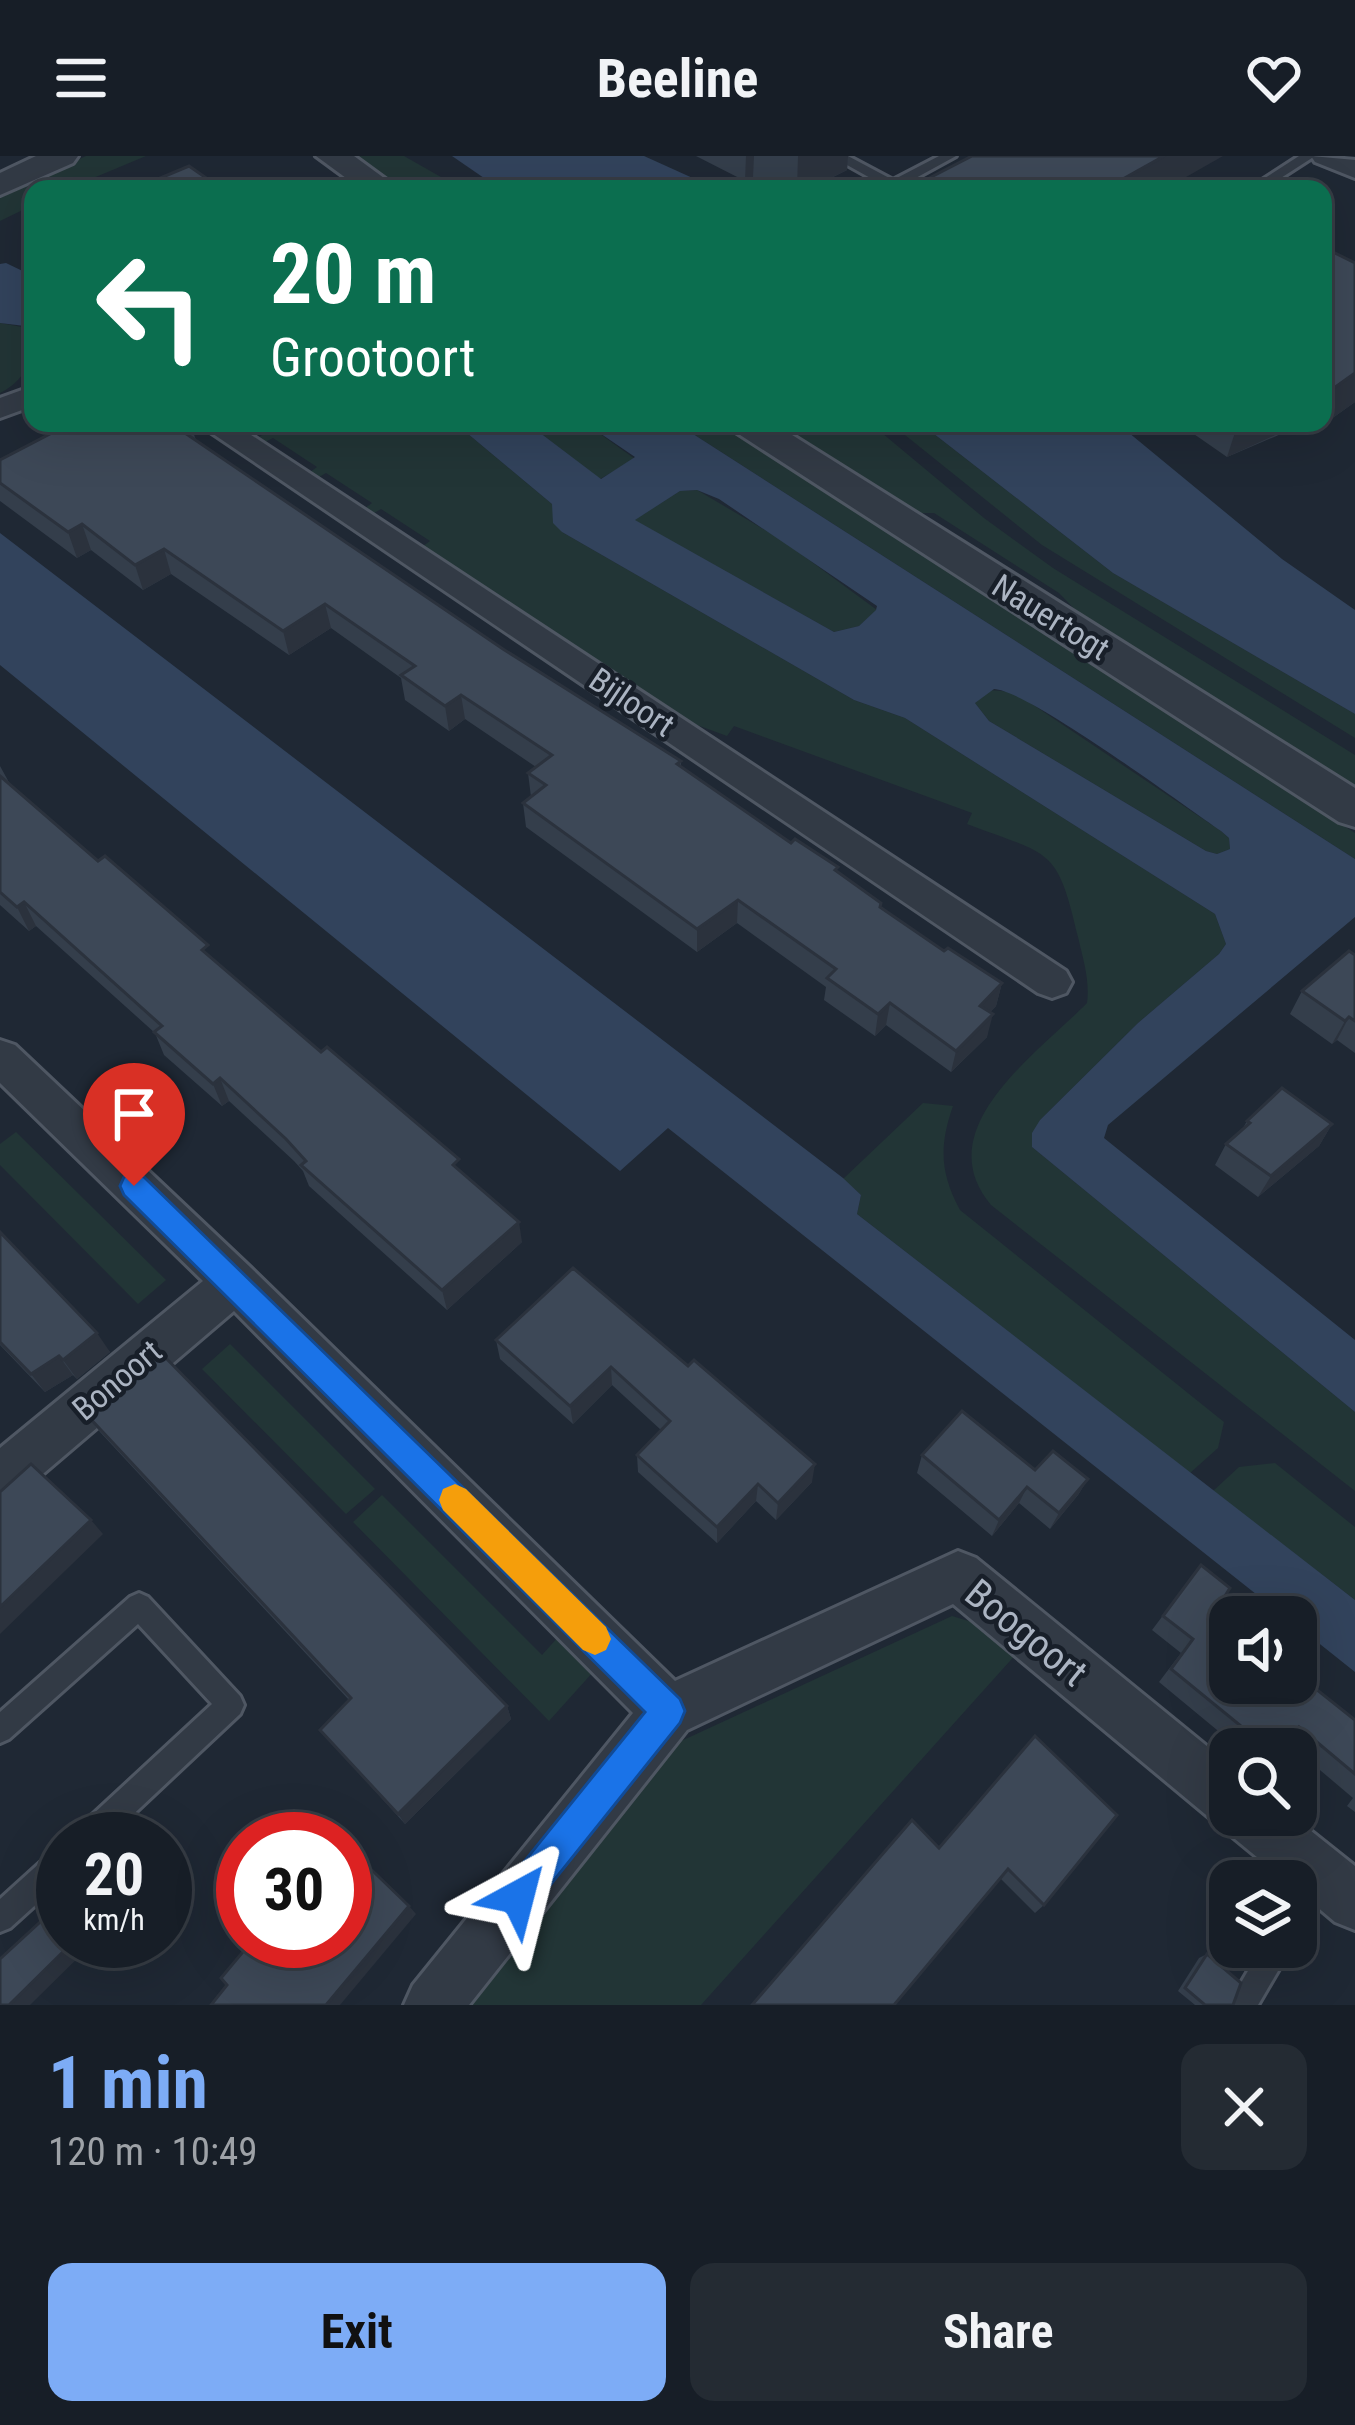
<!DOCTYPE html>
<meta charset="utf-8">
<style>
:root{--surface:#171e27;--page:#242b33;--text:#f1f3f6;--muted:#9ea2a7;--line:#363c44;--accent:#7dacf6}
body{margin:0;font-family:"Roboto Condensed",sans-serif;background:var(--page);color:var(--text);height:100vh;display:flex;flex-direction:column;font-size:45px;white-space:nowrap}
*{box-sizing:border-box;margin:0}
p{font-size:39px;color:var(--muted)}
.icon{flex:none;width:66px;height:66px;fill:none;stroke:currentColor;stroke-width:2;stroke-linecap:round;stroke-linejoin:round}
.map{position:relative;height:1849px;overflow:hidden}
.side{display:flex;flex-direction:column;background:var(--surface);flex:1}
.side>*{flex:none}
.hud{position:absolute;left:24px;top:24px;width:1308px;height:252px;border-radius:24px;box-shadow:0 12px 48px #0002,0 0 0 3px var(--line);background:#0b6e4f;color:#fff;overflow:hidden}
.tools{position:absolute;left:1209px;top:1440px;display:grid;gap:24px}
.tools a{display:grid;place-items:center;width:108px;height:108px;border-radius:24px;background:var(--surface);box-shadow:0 12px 48px #0002,0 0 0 3px var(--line);font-size:60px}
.speed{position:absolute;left:36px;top:1656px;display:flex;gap:24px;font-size:60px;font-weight:700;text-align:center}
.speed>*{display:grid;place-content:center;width:156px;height:156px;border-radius:50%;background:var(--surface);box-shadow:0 12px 48px #0002,0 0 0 3px var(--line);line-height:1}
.speed small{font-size:30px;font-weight:400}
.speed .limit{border:18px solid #d22;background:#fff;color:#111}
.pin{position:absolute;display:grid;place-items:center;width:102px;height:102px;color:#fff;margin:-123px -51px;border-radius:50% 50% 50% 0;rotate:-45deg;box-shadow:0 0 12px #0007}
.pin .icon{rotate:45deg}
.me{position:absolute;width:132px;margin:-66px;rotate:38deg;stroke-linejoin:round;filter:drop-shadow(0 0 9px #0008)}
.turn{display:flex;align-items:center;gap:42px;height:252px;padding:0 48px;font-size:54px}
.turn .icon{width:156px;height:156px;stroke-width:2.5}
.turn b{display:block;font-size:84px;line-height:102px}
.round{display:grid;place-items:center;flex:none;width:126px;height:126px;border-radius:24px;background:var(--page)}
.headline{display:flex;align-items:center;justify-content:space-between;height:204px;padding:0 48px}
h1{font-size:72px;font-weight:700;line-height:90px;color:var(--accent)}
.action{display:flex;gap:24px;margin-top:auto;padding:24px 48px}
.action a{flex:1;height:138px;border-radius:24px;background:var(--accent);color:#111;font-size:48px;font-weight:700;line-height:138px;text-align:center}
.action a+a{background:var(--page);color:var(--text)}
header{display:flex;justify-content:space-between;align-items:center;height:156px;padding:0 48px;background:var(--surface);font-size:54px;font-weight:700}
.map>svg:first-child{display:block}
.green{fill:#223536}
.water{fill:#32435c;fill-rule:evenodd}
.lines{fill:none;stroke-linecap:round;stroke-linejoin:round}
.service-casing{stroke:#4f5763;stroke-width:6}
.minor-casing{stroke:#4f5763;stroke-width:6}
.tertiary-casing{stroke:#4f5763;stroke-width:6}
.service{fill:#323a45;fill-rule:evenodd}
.minor{fill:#323a45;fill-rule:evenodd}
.tertiary{fill:#323a45;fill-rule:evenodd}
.wall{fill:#343e4b}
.shaded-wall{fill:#2b323d}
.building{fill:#3d4857;stroke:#2b323d;stroke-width:3}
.route{fill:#1a73e8;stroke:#114b97;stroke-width:3}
.slow{fill:#f59e0b}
.labels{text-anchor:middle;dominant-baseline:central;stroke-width:9;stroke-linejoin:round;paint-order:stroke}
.street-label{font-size:33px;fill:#abb4c2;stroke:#181f29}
.near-street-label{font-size:39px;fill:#abb4c2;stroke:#181f29}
</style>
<header><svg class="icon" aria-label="menu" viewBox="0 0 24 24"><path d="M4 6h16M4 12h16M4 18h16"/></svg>Beeline<svg class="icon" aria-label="heart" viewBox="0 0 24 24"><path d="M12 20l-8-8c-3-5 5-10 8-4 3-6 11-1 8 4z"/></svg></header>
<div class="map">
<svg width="1355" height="1849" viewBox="0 0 1355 1849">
<rect width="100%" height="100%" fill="#1f2834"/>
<g class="green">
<polygon points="86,0 146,0 67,33 33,33 33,49 0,65 0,39"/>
<polygon points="355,0 404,0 462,33 404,33"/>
<path d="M33 163C33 195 32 221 0 237V167L22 171Z"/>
<path d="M250 267H455L552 348 562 376 854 544 905 562 1215 758 1226 788 1219 798 1138 867 1040 964 1032 991 1355 1256V1335L991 1049C927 973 1037 898 1087 847 1090 824 1083 803 1078 781 1057 690 1051 700 967 668L972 657 734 570 727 580 667 558 419 393 430 385 381 353 369 360 361 355 372 347 326 317 314 324 306 319 317 311 273 282 261 288 255 284 265 277Z"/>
<polygon points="527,267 585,267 635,303 600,323"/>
<polygon points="676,267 719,267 1355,677 1355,703"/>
<polygon points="772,267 870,267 984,362 1053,412 1355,599 1355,635 1089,468 1059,437 934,357 913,357"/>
<polygon points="890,267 920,267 1113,417 1355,558 1355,582 1042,389"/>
<polygon points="697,334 782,384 877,454 859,470 834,476 634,364 680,335"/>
<polygon points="989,534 1014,536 1221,675 1229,682 1230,693 1217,698 1206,695 989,565 975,547"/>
<path d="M923 947 953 950C939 990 940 1017 960 1054L1224 1266 1218 1292 1190 1317 857 1058 861 1039 843 1023Z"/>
<polygon points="16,976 166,1124 138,1148 0,1009 0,988"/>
<polygon points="230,1188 375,1333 346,1358 202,1213"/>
<polygon points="1275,1307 1355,1371 1355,1444 1213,1335 1239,1311"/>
<polygon points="382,1339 542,1499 559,1480 594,1515 549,1565 353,1366"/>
<polygon points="952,1460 985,1470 1018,1496 701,1849 472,1849 679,1586"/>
</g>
<g class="water">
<polygon points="452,0 644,0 717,33 500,33"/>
<polygon points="6,107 33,120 33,163 25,170 0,167 0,108"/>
<path d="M455 267H527L601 323 635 301 585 267H676L1355 703V761L1108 969 1104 982 1355 1184V1256L1032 991V977L1040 964 1138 867 1219 798 1226 788 1215 758 905 562 854 544 562 376 553 367 552 348ZM697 334 719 343 877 450 876 454 859 470 834 476 635 364 680 335ZM994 533C1028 534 1183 649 1221 675L1229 682 1230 693 1217 698 1206 695 989 565 975 547Z"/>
<polygon points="920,267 1117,267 1282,403 1355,454 1355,558 1113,417"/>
<polygon points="0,377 843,1022 861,1039 857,1058 1355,1444 1355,1516 1296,1469 1296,1461 1285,1461 668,972 620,1015 0,509"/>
</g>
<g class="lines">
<defs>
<g id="service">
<polygon points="831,0 848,0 893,24 939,0 956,0 903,29 907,33 890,33"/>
<polygon points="1299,0 1315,0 1264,33 1248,33"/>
<polygon points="139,1437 148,1441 240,1540 244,1549 240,1558 107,1683 73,1683 77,1673 212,1548 138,1468 9,1583 0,1587 0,1556 130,1441"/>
<polygon points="63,1691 63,1724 10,1772 0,1776 0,1743 53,1695"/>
<path d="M1321 1708 1331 1712 1335 1722 1306 1772 1296 1776C1296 1750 1293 1721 1321 1708Z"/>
<polygon points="1262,1791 1292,1791 1258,1849 1228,1849"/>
</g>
<g id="minor">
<polygon points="1311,0 1355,4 1355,22 1315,6"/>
<polygon points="33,230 33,250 0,262 0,242"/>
<polygon points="197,267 233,267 1066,815 1072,826 1066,837 1052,842 1038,837"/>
<polygon points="0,884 15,889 251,1112 675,1525 958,1395 976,1402 1230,1609 1230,1659 1291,1659 1355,1710 1355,1774 1335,1766 1296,1733 1296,1725 1286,1725 1229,1678 1225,1669 1211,1663 953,1448 687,1574 469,1849 404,1849 413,1829 633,1557 234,1155 17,1340 0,1346 0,1292 203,1125 0,927"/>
</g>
<g id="tertiary">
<polygon points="36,0 78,0 73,7 0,39 0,17"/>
<polygon points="316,0 354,0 399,33 361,33"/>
<polygon points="728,267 773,267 1355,632 1355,671 1339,666 734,275"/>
</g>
</defs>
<use href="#service" class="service-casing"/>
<use href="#minor" class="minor-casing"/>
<use href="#tertiary" class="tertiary-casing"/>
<use href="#service" class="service"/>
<use href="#minor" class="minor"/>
<use href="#tertiary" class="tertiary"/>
</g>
<g class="wall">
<polygon points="696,0 848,0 847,14 809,33 781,33 753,21 745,25"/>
<polygon points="1323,91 1355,107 1355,246 1313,276 1302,269 1227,301 1178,267 1323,267"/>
<polygon points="47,267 180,267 193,276 196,284 503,493 681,605 681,611 791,687 838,716 880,751 944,795 1002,827 996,850 990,856 987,881 951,916 886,869 875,880 824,844 826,831 737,767 697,796 526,671 523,647 531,641 528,617 536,611 465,563 449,575 405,544 401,522 331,472 289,499 171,418 143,434 91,394 77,402 0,345 0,304 51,277"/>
<polygon points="0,610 11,630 462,1017 522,1086 447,1154 309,1030 303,1015 294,1005 229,945 222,950 164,899 155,877 36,770 29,775 0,749"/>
<polygon points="1355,799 1355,897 1337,884 1332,888 1290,858 1302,835"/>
<polygon points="1247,965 1332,968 1319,990 1258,1041 1215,1009 1226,988 1242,974"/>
<polygon points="0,1076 110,1196 77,1223 73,1219 45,1236 0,1189"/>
<polygon points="573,1112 812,1326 776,1364 756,1345 717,1387 638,1316 637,1299 661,1274 612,1229 573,1268 500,1203 496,1184"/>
<polygon points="86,1258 507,1550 511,1563 405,1668 320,1574 349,1544 100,1276"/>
<polygon points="922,1299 1035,1314 1088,1323 1078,1339 1050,1373 1019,1347 992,1380 917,1317"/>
<polygon points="1201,1409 1216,1454 1355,1563 1355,1656 1347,1650 1353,1642 1288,1587 1284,1593 1240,1593 1159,1526 1181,1497 1152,1474"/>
<polygon points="1035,1580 1044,1749 1035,1757 1000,1722 939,1692"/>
<polygon points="1207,1798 1233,1849 1195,1849 1178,1835 1199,1802"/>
</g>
<g class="shaded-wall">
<polygon points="746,0 754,0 753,21 745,25"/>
<polygon points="798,0 848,0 847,14 809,33 797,33"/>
<polygon points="1164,0 1223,0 1165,33 1105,33"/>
<polygon points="1355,217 1355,246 1313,276 1316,267 1323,267 1323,248 1327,237"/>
<polygon points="1238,267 1302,267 1227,301"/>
<polygon points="82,368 91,394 77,402 68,376"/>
<polygon points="164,393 171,418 143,434 135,409"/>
<polygon points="325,448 331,472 289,499 283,475"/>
<polygon points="461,539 465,563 449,575 445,550"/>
<polygon points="738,744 737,767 697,796 697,773"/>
<polygon points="24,746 36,770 29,775 17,751"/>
<polygon points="1002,827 996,850 975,872 980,850"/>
<polygon points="890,847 886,869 875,880 878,858"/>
<polygon points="993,858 987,881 951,916 956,895"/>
<polygon points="1349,861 1337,884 1332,888 1345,865"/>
<polygon points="220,922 229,945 222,950 213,928"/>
<polygon points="1332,968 1319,990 1258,1041 1271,1020"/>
<polygon points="519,1066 522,1086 447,1154 442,1134"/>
<polygon points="97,1177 110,1196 77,1223 63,1204"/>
<polygon points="59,1200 73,1219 45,1236 31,1218"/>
<polygon points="611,1211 612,1229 573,1268 570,1250"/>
<polygon points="815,1308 812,1326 776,1364 778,1347"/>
<polygon points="1088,1323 1078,1339 1050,1373 1059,1357"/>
<polygon points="758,1328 756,1345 717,1387 717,1371"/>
<polygon points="1027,1331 1019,1347 992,1380 999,1364"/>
<polygon points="91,1364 103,1378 0,1478 0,1451"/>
<polygon points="507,1550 511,1563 405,1668 398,1658"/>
<polygon points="409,1750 416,1758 340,1849 326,1849"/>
<polygon points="74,1785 95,1785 30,1849 9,1849"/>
</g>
<g class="building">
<polygon points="972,0 1164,0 1105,33 908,33"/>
<polygon points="189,10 222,33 134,33"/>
<polygon points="106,27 115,33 91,33"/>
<polygon points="1323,91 1355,107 1355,217 1327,237 1323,234"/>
<polygon points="57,267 180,267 193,276 188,279 503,493 681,605 677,608 791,687 795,683 838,711 835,714 881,747 880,751 944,795 948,792 1002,827 980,850 993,858 956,895 890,847 878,858 827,822 836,813 738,744 697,773 523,647 546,629 528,617 552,599 461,539 445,550 401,519 415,510 325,448 283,475 164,393 135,409 82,368 68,376 0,327 0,304 63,271"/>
<polygon points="0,620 98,705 105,700 208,789 202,794 321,896 327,891 459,1003 453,1009 519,1066 442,1134 301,1009 306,1005 286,983 220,922 213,928 154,876 162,870 24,746 17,751 0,736"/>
<polygon points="1349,795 1355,799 1355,865 1349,861 1345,865 1302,835"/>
<polygon points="1282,932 1332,968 1271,1020 1226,988 1250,967 1247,965"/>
<polygon points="0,1076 97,1177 63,1204 59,1200 31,1218 0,1186"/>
<polygon points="573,1112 688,1210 694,1204 815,1308 778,1347 758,1328 717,1371 637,1299 670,1265 611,1211 570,1250 496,1184"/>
<polygon points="160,1196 507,1550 398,1658 320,1574 351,1542 86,1258"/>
<polygon points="962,1255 1035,1314 1053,1295 1088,1323 1059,1357 1027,1331 999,1364 922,1299"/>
<polygon points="31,1308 91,1364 0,1451 0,1336"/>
<polygon points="1201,1409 1230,1432 1216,1454 1230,1465 1230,1527 1296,1527 1296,1517 1355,1564 1355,1618 1299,1571 1284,1593 1269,1593 1171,1513 1193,1483 1163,1460"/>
<polygon points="1035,1580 1117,1659 1044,1749 1008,1713 894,1849 752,1849 912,1664 939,1692"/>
<polygon points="348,1691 409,1750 326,1849 211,1849 227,1829 221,1822 252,1785 345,1785 345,1694"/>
<polygon points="63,1745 63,1785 74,1785 9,1849 0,1849 0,1803"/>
<polygon points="1207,1798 1241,1827 1233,1849 1205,1849 1185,1832"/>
</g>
<polygon class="route" points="134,1018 144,1021 680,1543 685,1555 680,1567 531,1753 518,1759 506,1753 500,1741 506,1728 645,1556 124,1039 120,1030 124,1021"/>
<polygon class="slow" points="455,1328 466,1333 606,1471 611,1483 606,1494 595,1499 583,1494 443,1354 439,1344 443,1333"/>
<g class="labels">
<g class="street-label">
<text transform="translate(1051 461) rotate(32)">Nauertogt</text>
<text transform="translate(632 546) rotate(34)">Bijloort</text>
<text transform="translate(117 1224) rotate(-40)">Bonoort</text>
</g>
<g class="near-street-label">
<text transform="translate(1026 1477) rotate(39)">Boogoort</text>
</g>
</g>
</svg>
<div class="tools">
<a><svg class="icon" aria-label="sound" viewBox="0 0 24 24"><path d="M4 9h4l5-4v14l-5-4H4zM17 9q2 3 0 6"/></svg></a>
<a><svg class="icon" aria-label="search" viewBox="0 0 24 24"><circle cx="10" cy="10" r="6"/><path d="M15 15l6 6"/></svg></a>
<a><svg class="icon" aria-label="layers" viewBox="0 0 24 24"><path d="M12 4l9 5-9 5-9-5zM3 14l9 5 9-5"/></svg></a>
</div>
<div class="speed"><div>20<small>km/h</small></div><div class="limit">30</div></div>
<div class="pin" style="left:134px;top:1030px;background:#d93025"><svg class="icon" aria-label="arrive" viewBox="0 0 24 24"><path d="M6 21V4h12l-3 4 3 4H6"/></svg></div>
<svg class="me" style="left:518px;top:1741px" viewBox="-20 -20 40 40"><path d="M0-17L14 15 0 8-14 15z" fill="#1a73e8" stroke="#fff" stroke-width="4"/></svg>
<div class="hud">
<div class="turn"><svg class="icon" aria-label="left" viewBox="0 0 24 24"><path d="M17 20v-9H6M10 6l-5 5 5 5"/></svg><div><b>20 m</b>Grootoort</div></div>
</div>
</div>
<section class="side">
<div class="headline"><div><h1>1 min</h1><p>120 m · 10:49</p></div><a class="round"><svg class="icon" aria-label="close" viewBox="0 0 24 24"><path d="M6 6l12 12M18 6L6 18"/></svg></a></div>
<div class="action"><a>Exit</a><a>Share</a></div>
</section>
